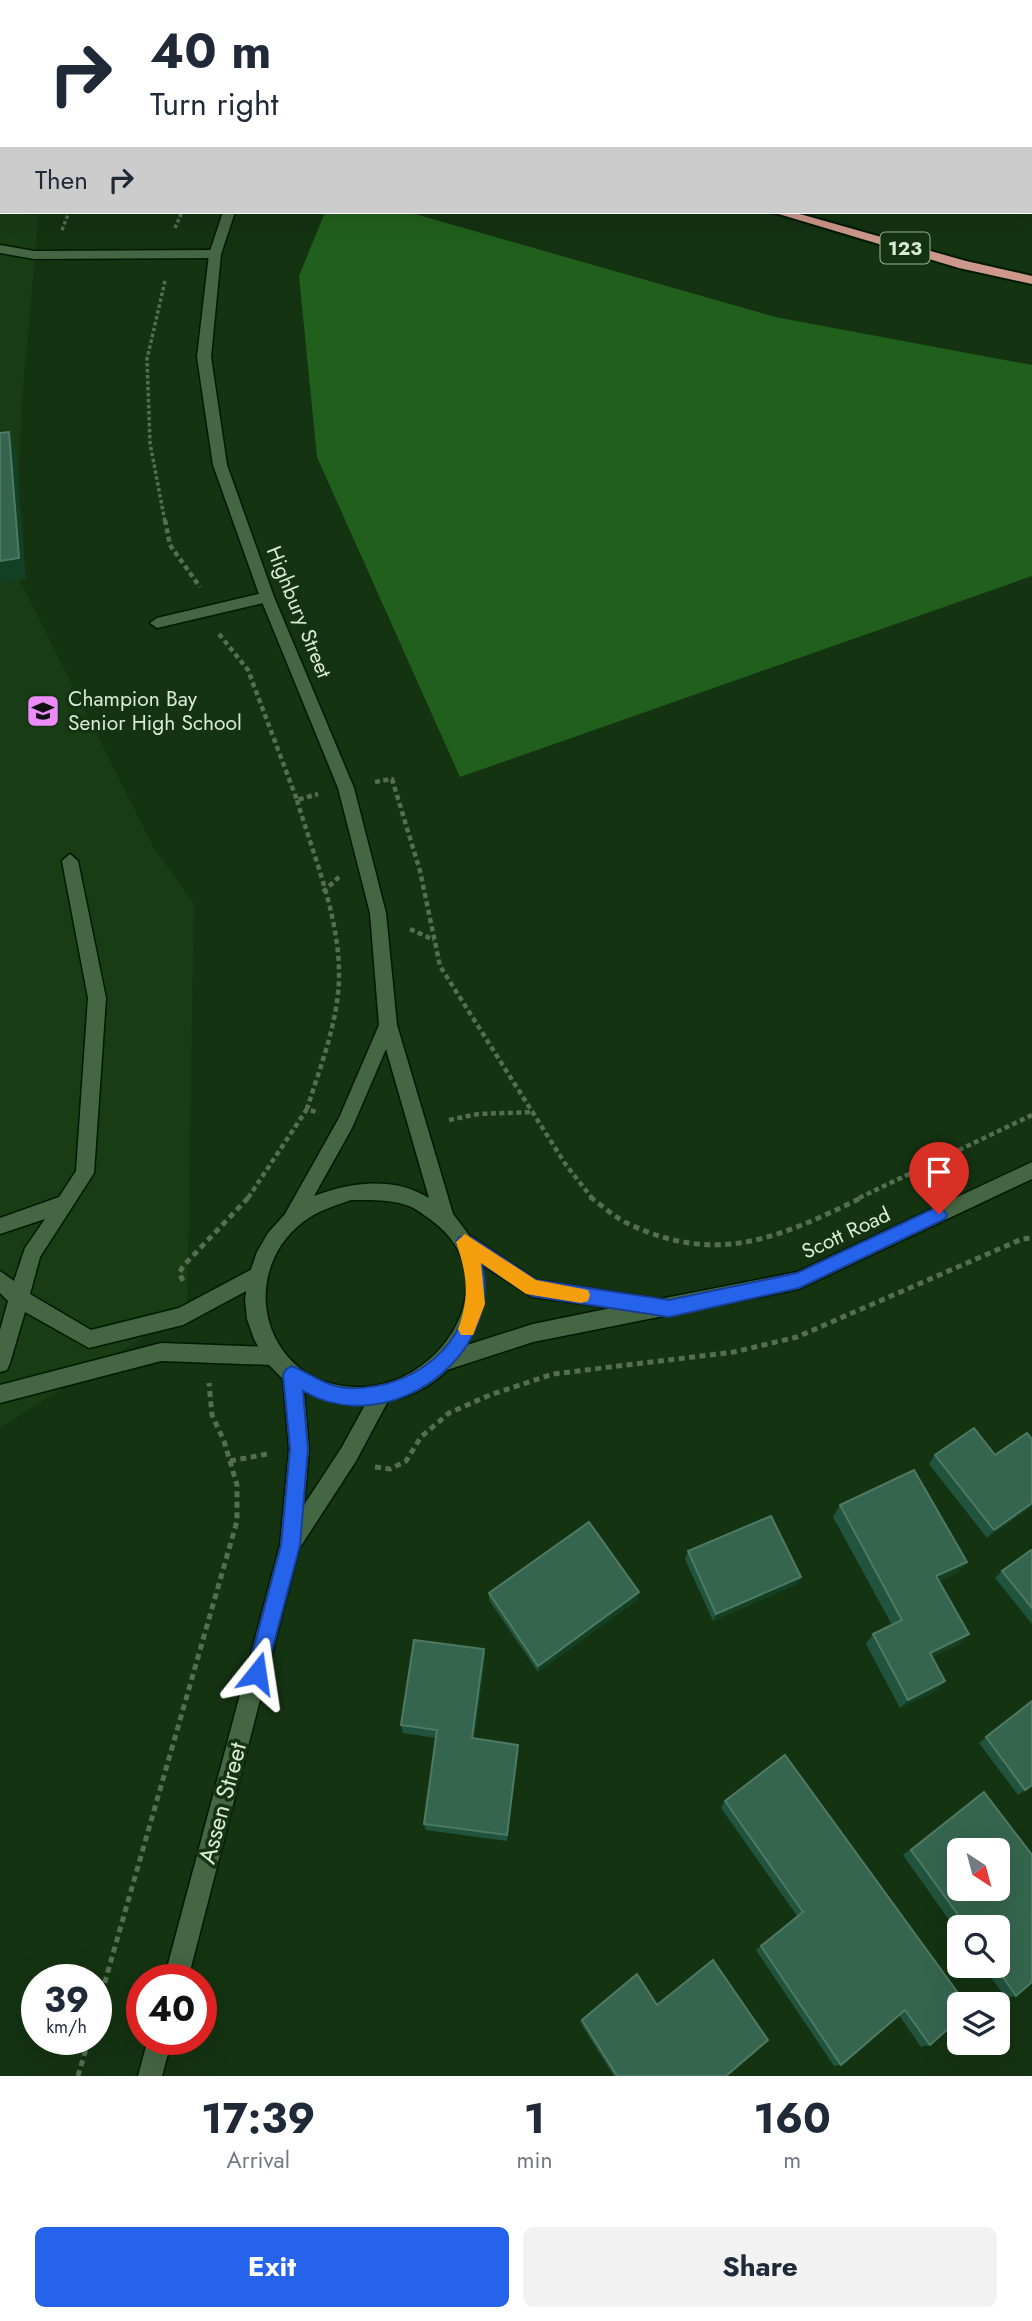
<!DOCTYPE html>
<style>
:root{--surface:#fff;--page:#f2f2f3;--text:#1f2937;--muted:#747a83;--accent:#2563eb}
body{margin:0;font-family:Jost,sans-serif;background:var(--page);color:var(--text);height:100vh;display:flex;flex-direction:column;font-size:26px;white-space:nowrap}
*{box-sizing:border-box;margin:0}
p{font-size:23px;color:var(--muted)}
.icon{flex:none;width:38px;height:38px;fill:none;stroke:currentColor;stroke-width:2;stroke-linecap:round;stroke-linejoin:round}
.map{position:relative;height:2076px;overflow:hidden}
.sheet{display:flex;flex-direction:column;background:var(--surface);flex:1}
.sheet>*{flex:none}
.top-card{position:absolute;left:0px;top:0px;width:1032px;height:214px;box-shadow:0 7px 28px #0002;background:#fff;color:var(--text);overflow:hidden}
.needle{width:46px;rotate:144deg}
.buttons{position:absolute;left:947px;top:1838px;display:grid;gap:14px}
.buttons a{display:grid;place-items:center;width:63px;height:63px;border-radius:10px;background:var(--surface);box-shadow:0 7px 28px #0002;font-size:35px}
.speed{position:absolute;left:21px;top:1964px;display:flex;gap:14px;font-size:35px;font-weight:700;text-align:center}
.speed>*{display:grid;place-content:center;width:91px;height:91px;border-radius:50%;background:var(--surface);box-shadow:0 7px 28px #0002;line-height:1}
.speed small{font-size:18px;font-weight:400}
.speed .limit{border:10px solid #d22;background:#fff;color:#111}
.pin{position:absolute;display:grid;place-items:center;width:60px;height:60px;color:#fff;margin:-72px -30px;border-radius:50% 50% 50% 0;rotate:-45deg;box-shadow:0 0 7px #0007}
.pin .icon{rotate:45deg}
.me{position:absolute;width:77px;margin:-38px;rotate:15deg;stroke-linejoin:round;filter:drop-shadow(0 0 5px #0008)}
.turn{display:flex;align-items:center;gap:24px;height:147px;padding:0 35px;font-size:32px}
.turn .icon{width:91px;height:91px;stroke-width:2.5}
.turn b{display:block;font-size:49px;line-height:60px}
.then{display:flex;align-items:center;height:66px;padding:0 35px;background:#0003;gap:14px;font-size:26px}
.eta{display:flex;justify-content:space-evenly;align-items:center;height:119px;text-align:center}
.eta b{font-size:42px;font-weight:700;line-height:49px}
.action{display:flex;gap:14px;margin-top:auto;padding:14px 35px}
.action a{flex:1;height:80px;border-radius:10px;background:var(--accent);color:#fff;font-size:28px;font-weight:700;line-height:80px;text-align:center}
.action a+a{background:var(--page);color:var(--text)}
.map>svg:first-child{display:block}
.built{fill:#183c14}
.green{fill:#21601c}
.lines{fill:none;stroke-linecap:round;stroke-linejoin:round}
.service-casing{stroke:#001a00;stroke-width:3}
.tertiary-casing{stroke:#001a00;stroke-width:3}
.trunk-casing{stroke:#001a00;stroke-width:4}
.path-far2{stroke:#546e51;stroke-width:3.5;stroke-dasharray:3.5 2.5;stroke-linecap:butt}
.path-far1{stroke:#546e51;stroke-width:4.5;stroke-dasharray:5 3.5;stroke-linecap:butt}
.path{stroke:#546e51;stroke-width:5;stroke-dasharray:6 4.5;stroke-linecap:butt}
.service{fill:#456642;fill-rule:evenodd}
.tertiary{fill:#456642;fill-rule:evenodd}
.trunk{fill:#ce978c;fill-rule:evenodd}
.rail{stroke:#a6bba3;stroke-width:3.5;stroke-dasharray:8 3.5;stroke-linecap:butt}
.wall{fill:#21543e}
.shaded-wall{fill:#134025}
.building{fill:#35654f;stroke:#4e7a64;stroke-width:2;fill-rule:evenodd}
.route{fill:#2563eb;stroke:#184099;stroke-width:2}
.slow{fill:#f59e0b}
.labels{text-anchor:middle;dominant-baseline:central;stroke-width:7;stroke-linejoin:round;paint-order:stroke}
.shield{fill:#143311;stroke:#9eb49b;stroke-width:2}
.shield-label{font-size:19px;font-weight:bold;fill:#d9ebd6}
.street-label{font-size:21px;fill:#d9ebd6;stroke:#143311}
.poi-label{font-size:21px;fill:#d9ebd6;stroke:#143311;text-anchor:start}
.near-street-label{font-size:24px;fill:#d9ebd6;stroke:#143311}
</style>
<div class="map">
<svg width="1032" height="2076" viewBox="0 0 1032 2076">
<rect width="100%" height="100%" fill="#143311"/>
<polygon class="built" points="0,88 2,212 39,212 21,410 16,573 155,850 194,903 187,1310 0,1428"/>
<polygon class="green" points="325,212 408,212 775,317 1032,365 1032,576 460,777 317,457 299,276"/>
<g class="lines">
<defs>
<g id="service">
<polygon points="0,245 34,251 215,250 221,254 215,258 34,259 0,253"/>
<polygon points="267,592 274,597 272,601 157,628 150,623 157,618"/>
<polygon points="70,854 78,861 106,998 94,1173 40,1257 30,1294 91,1330 179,1308 256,1267 263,1270 265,1276 263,1282 183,1325 89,1348 25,1312 10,1363 7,1370 0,1372 0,1330 8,1301 0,1293 0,1271 14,1281 25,1248 45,1219 0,1234 0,1218 59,1197 76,1171 88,998 62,861"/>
<polygon points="161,1343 273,1347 280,1349 283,1356 280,1363 273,1365 161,1361 0,1403 0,1385"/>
</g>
<g id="tertiary">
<polygon points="322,0 332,0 321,2"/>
<path d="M223 212H235L221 254 211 357 227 465 274 597 354 788 386 913 397 1025 453 1214 469 1235 536 1280 660 1299 797 1272 1032 1162V1179L799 1289 533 1342 447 1370C432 1386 410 1397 388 1401L356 1461 299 1549 188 1979H164L280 1545 289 1449 283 1379 268 1364 254 1339 247 1319 245 1299 248 1278 257 1252 268 1233 285 1214 339 1118 379 1025 370 913 338 788 260 597 213 465 197 357 209 254ZM386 1049 429 1198C394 1176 350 1182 314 1196L352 1128ZM351 1200C370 1200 391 1199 409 1206 417 1209 424 1215 431 1220 512 1278 441 1390 355 1387 334 1386 312 1380 296 1365 253 1326 256 1258 303 1222 317 1211 334 1206 351 1200ZM481 1264 532 1297 611 1308 533 1324 467 1345C480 1317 488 1295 481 1264ZM304 1392 336 1403 365 1405 342 1447 304 1505 309 1449Z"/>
<polygon points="148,2039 172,2039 162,2076 138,2076"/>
</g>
<g id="trunk">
<polygon points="55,0 72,0 73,2 56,2"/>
<polygon points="772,212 793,212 966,261 1032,276 1032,284 959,268"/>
</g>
</defs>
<use href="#service" class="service-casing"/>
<use href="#tertiary" class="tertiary-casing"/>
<use href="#trunk" class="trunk-casing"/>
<g class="path-far2">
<polyline points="470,0 476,2"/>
<polyline points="175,228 182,212"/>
<polyline points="62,230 69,212"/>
<polyline points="165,281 147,359 150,443 165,522"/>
</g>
<g class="path-far1">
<polyline points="165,520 170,545 200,587"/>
<polyline points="219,634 248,670 297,800 318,794"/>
<polyline points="375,782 392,779 420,871 440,966 566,1165 592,1198"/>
<path d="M297 800C314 858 340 917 339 978 338 1023 320 1067 307 1109L319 1113"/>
<polyline points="323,892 340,876"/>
<polyline points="410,929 434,940"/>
<polyline points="449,1120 478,1114 534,1112"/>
<polyline points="248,1198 307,1109"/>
<polyline points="859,1198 1032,1115"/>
</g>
<g class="path">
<path d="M590 1197C603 1206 615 1218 629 1224 719 1267 782 1236 863 1197"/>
<polyline points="183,1281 179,1273 184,1265 249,1197"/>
<polyline points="230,1461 267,1454"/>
<polyline points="375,1467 390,1469 406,1461 421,1437 449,1413 490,1395 553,1374 734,1352 797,1337 1022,1239 1032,1238"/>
<polyline points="96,2013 237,1521 237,1485 224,1441 212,1415 209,1383"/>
<polyline points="78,2076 89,2039"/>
</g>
<use href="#service" class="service"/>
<use href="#tertiary" class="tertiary"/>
<use href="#trunk" class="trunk"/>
<polyline class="rail" points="430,0 436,2"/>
</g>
<g class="wall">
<polygon points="935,1455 1032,1506 987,1538 929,1464"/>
<polygon points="840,1505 967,1562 958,1572 939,1581 960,1644 932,1657 945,1681 937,1690 900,1708 866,1644 873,1634 892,1625 833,1517"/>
<polygon points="688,1551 801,1577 797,1584 713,1621 685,1559"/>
<polygon points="1032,1551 1032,1624 995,1578 1002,1571"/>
<polygon points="489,1593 637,1600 538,1672 489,1600"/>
<polygon points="484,1649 485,1658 474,1739 518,1752 507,1841 426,1830 424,1824 436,1738 403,1733 401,1725"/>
<polygon points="1032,1701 1032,1785 1018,1795 979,1743"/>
<polygon points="785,1755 930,2045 921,2047 899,2015 841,2065 834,2066 756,1950 797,1916 721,1808 725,1801"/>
<polygon points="984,1792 1016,1996 1006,1998 982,1965 998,1965 998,1927 959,1927 959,1934 903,1855"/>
<polygon points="657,2005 726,2076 614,2076 580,2022 582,2020"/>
</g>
<g class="shaded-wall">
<polygon points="9,432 16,453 26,579 0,583 0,561"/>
<polygon points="1032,1503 1032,1506 987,1538 994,1530"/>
<polygon points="967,1562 958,1572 928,1587 936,1576"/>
<polygon points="801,1577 797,1584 713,1621 716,1614"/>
<polygon points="639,1592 637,1600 538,1672 538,1666"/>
<polygon points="969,1634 960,1644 922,1662 930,1653"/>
<polygon points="484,1649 485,1658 473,1746 472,1738"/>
<polygon points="945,1681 937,1690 900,1708 908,1700"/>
<polygon points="518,1745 518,1752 507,1841 507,1835"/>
</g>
<g class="building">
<polygon points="9,432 19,558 0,561 0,433"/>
<polygon points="974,1428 995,1455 1027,1433 1032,1439 1032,1503 994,1530 935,1455"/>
<polygon points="914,1470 967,1562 936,1576 969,1634 930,1653 945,1681 908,1700 873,1634 902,1620 840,1505"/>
<polygon points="771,1516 801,1577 716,1614 688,1551"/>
<polygon points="589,1522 639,1592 538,1666 489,1593"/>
<polygon points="1031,1550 1032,1551 1032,1608 1002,1571"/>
<polygon points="414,1640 484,1649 472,1738 518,1745 507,1835 424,1824 437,1730 401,1725"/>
<polygon points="1032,1701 1032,1785 1025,1790 986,1737"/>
<polygon points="785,1755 966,2004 959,2004 959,2019 930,2045 905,2010 841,2065 761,1946 803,1912 725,1801"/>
<path d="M984 1792 1032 1855V1982L1016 1996 995 1965H998V1927H967L911 1850ZM959 1850H998V1888H959Z"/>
<polygon points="713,1960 768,2040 726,2076 617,2076 582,2020 637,1974 657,2005"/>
</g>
<path class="route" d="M939 1206 947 1214 945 1219 799 1288 669 1317 532 1296 481 1263C487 1281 485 1302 479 1320 455 1389 368 1429 303 1391L308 1449 300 1545 266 1673 263 1680 257 1682 250 1680 247 1673 281 1545 290 1449 283 1375 286 1369 292 1366C311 1374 327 1387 348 1388 412 1391 477 1343 467 1273 465 1263 460 1252 456 1242L459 1237H471L536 1280 669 1300 797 1273Z"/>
<path class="slow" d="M465 1234 536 1280 588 1290 590 1295 588 1301 581 1303 526 1294 481 1263 485 1304 473 1335H461L458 1329C470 1297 467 1274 456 1242Z"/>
<defs>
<symbol id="school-square" viewBox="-11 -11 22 22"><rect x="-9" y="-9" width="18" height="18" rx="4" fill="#ec8cfb" stroke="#143311"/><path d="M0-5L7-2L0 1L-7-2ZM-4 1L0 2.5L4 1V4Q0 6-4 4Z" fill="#111"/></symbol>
</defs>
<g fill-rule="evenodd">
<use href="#school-square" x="24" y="692" width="38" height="38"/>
</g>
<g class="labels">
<rect class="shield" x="880.5" y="232.5" width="49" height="31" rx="5"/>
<g class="shield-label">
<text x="905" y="248">123</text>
</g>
<g class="street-label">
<text transform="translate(299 612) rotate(68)">Highbury Street</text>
<text transform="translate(846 1233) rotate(-25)">Scott Road</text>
</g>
<g class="poi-label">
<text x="68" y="699">Champion Bay<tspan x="68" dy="24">Senior High School</tspan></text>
</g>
<g class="near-street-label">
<text transform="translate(222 1803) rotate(-75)">Assen Street</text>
</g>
</g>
</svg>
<div class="buttons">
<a><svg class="needle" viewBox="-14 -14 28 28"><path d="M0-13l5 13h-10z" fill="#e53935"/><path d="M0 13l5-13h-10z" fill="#747a83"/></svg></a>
<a><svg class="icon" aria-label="search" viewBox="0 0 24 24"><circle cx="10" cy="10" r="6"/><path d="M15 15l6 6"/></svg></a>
<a><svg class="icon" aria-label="layers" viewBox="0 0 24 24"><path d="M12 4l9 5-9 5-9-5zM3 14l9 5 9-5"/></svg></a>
</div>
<div class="speed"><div>39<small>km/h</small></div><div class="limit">40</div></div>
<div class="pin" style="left:939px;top:1214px;background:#d93025"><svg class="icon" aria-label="arrive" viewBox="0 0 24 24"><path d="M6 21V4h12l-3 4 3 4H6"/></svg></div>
<svg class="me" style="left:257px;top:1673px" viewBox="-20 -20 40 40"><path d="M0-17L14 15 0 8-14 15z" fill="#2563eb" stroke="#fff" stroke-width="4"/></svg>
<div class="top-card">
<div class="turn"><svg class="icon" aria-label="right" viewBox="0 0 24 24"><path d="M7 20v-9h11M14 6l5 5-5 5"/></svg><div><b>40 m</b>Turn right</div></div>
<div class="then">Then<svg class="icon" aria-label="right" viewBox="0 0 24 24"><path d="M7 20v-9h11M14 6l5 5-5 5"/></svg></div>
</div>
</div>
<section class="sheet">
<div class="eta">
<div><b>17:39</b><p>Arrival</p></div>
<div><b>1</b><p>min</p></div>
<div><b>160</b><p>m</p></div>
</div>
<div class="action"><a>Exit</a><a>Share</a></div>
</section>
